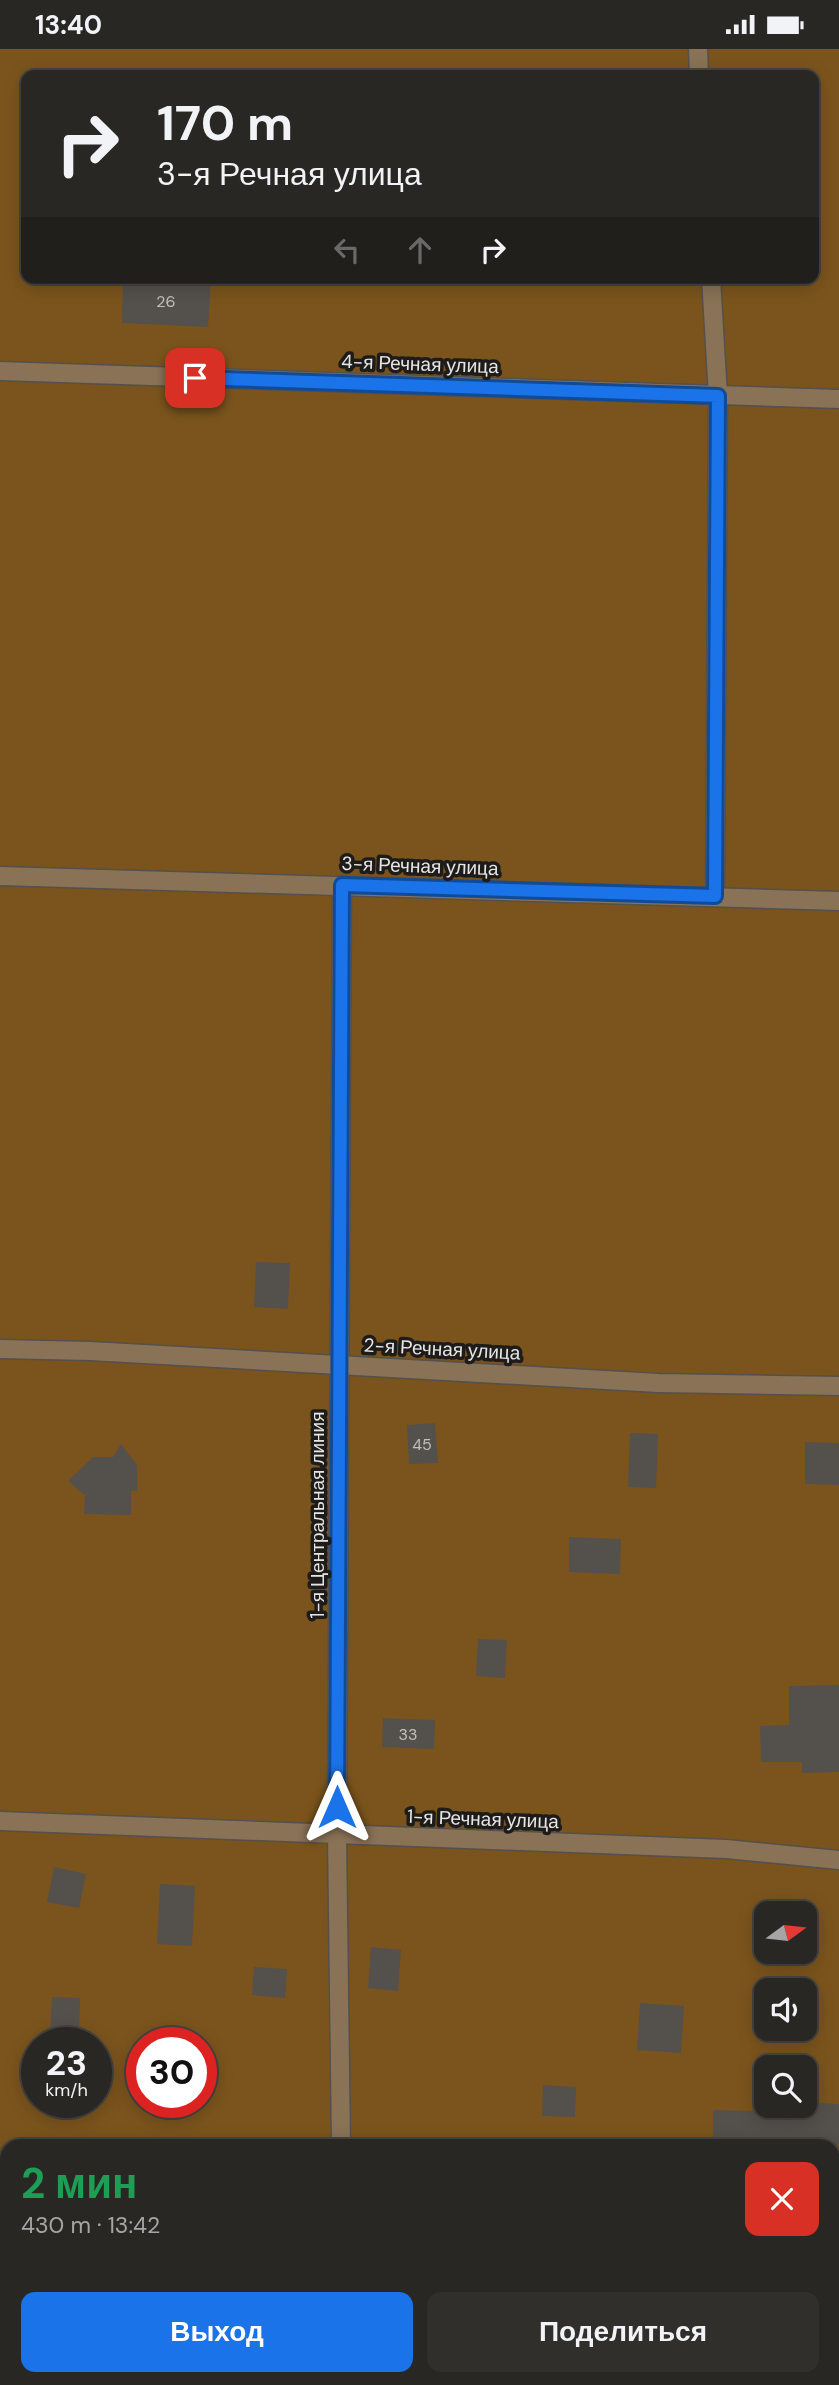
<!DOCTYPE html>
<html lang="ru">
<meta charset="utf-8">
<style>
:root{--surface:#292724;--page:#312f2c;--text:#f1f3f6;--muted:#a5a5a6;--line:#454441;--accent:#1a73e8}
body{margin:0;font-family:"DM Sans",sans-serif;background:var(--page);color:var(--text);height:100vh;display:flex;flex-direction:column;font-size:26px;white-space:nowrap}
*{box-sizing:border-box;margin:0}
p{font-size:23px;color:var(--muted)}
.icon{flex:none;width:38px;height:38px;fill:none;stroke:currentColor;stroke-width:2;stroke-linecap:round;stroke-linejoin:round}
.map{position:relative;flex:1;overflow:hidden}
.details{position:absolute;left:0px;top:2090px;width:840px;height:247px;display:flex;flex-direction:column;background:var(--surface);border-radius:21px 21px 0 0;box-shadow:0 4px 18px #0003,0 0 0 2px var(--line)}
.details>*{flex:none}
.guide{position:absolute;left:21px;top:21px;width:798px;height:214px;border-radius:14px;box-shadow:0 4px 18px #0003,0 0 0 2px var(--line);background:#292724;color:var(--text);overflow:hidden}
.needle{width:46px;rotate:75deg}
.fabs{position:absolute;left:754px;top:1852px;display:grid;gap:14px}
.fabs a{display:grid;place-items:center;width:63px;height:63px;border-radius:14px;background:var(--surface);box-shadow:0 4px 18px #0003,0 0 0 2px var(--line);font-size:35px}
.speed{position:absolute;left:21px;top:1978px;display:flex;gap:14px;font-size:35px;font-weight:700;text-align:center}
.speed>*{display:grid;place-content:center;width:91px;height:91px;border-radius:50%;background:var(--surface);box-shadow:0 4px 18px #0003,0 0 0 2px var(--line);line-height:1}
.speed small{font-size:18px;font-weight:400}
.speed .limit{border:10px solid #d22;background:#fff;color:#111}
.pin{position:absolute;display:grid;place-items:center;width:60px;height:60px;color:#fff;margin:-30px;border-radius:14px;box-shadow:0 4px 10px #0006}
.me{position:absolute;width:77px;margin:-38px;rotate:0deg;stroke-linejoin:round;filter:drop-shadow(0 0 5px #0008)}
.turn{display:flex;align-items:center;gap:24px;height:147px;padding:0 21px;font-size:32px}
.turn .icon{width:91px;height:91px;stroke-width:2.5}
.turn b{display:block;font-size:49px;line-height:60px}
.lanes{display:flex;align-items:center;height:66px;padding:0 21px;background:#0003;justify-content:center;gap:35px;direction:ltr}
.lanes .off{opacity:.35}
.round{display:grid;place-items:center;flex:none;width:74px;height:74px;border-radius:14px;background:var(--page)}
.overview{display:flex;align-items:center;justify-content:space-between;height:119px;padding:0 21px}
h1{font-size:42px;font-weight:700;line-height:52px;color:#1e9e55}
.button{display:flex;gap:14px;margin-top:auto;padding:14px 21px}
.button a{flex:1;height:80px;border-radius:14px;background:var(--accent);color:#fff;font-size:28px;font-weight:700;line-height:80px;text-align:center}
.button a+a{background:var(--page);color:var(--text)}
.status{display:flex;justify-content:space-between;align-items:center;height:49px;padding:0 35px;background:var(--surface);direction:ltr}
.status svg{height:19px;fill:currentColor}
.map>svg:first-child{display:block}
.green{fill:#7b541d;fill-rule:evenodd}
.building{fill:#54514d}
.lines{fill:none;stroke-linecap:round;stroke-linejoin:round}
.minor-casing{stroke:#53504d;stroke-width:21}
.path{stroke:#726f6c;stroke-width:4.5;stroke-dasharray:3.5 5;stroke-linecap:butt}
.minor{stroke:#897256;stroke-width:18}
.route-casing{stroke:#114b97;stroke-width:18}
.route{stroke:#1a73e8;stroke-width:12}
.labels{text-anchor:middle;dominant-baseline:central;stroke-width:7;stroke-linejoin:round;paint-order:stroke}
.number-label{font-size:16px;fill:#c2c0be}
.street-label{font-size:19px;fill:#e7e5e3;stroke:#1d1c1a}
</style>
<div class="status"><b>13:40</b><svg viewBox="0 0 49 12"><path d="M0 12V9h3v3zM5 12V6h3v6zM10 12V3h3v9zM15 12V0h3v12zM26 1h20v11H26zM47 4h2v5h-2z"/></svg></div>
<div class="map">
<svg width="839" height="2336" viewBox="0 0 839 2336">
<rect width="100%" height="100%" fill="#373430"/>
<path class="green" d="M0 0H839V2336H456L237 2329H833V2096H7V2326H0ZM26 26H814V229H26ZM766 1864H805V1902H766ZM766 1941H805V1979H766ZM37 1993H96V2053H37ZM142 1993H201V2053H142ZM766 2018H805V2056H766Z"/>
<g class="building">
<polygon points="123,229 211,229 208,278 122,274"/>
<polygon points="256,1213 290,1214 288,1260 254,1258"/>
<polygon points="435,1374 438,1414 409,1415 407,1376"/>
<polygon points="630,1384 658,1385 656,1439 628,1438"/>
<polygon points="805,1393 839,1394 839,1436 805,1435"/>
<polygon points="121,1395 137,1416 137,1442 131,1442 131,1466 84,1465 85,1446 68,1432 93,1408 113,1408"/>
<polygon points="569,1488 621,1490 620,1525 569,1523"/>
<polygon points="478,1590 507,1591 505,1629 476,1627"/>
<polygon points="839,1636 839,1723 802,1724 802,1713 761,1713 760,1677 789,1676 789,1637"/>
<polygon points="383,1669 435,1671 434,1700 382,1698"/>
<polygon points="54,1818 86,1825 79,1859 47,1853"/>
<polygon points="160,1835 195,1837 192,1897 157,1895"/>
<polygon points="371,1898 401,1901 398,1942 368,1939"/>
<polygon points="254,1918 287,1920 285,1949 252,1946"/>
<polygon points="52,1948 80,1949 79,1984 50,1983"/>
<polygon points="640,1954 684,1957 681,2004 637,2001"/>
<polygon points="543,2036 576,2038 575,2068 542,2067"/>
<polygon points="805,2053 839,2055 839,2096 713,2092 713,2061 798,2063 798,2056 805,2056"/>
</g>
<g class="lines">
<defs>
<g id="minor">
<polyline points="698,0 699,26"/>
<polyline points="711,229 718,347 715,847"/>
<polyline points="0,322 839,350"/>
<polyline points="0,827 839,852"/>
<polyline points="0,1300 90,1302 658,1334 839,1337"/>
<polyline points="0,1772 726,1800 839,1811"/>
<polyline points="341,2096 337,1786 342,836"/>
<polyline points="344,2329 344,2336"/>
</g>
</defs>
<use href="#minor" class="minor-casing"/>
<g class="path">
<polyline points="0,2298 7,2298"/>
<polyline points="707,2329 839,2335"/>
</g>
<use href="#minor" class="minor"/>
</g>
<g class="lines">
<defs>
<polyline id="route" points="195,329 718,347 715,847 342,836 337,1758"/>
</defs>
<use href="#route" class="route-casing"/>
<use href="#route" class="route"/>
</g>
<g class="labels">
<g class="number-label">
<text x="166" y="252">26</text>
<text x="422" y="1395">45</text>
<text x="408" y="1685">33</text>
</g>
<g class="street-label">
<text transform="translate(420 315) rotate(2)">4-я Речная улица</text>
<text transform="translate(420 817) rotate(2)">3-я Речная улица</text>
<text transform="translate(442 1300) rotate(3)">2-я Речная улица</text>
<text transform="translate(317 1466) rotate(-90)">1-я Центральная линия</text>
<text transform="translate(483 1770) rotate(2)">1-я Речная улица</text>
</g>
</g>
</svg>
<div class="fabs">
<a><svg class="needle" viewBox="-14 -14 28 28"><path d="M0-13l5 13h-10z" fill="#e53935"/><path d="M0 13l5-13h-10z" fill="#a5a5a6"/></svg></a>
<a><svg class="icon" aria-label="sound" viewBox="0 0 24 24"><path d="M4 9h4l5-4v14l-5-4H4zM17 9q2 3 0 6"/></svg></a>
<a><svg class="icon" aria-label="search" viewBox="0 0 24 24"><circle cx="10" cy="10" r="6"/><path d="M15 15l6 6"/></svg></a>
</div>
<div class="speed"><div>23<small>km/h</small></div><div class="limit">30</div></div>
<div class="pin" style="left:195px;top:329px;background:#d93025"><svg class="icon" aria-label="arrive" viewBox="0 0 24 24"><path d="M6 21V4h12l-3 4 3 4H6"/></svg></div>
<svg class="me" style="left:337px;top:1758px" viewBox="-20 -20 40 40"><path d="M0-17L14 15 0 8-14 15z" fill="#1a73e8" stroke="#fff" stroke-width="4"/></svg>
<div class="guide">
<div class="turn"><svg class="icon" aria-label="right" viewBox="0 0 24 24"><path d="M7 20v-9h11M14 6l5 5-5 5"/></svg><div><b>170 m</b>3-я Речная улица</div></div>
<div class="lanes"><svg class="icon off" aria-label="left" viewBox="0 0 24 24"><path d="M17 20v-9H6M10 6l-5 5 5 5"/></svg><svg class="icon off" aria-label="ahead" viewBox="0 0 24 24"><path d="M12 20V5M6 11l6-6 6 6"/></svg><svg class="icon" aria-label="right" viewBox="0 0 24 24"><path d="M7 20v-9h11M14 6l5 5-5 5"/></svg></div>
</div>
<section class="details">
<div class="overview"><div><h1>2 мин</h1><p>430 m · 13:42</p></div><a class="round" style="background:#d93025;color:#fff"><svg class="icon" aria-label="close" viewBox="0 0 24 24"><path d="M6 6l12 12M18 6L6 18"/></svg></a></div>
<div class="button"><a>Выход</a><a>Поделиться</a></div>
</section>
</div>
